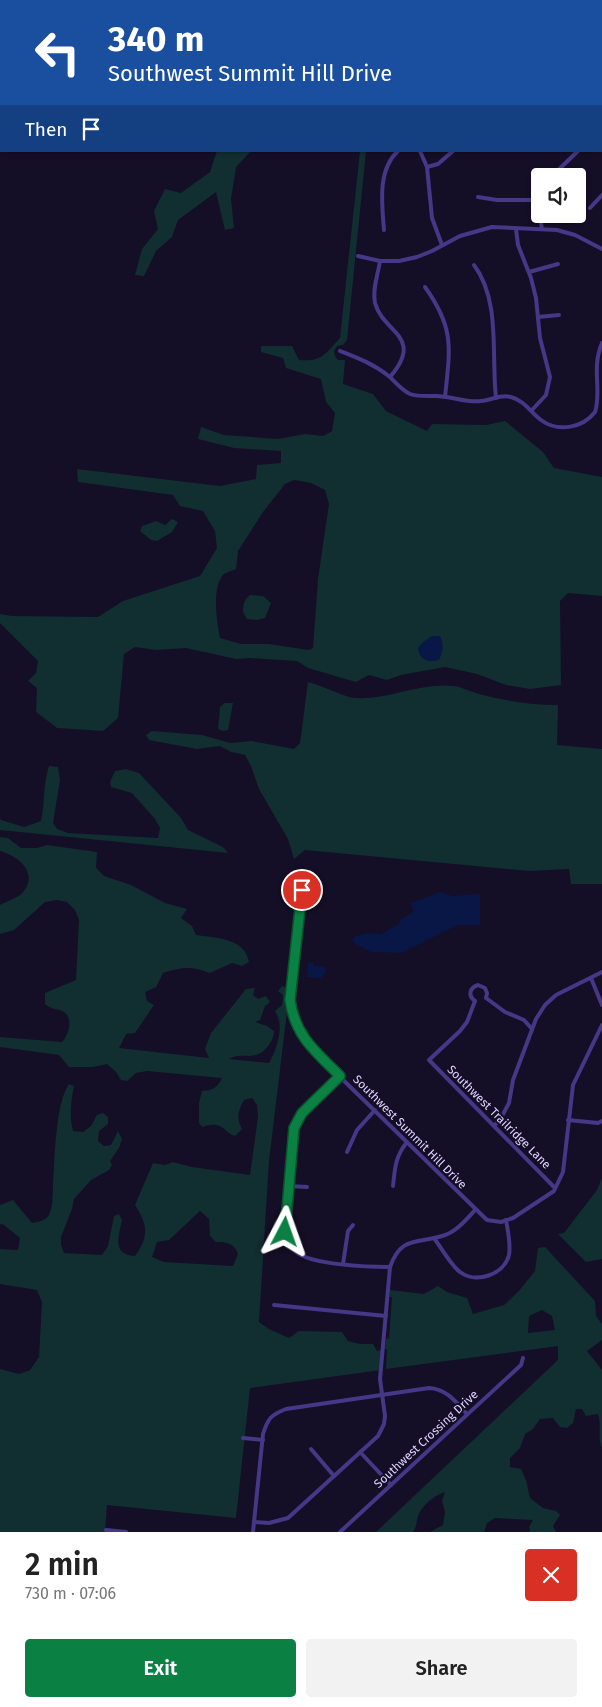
<!DOCTYPE html>
<meta charset="utf-8">
<style>
:root{--surface:#fff;--page:#f2f2f2;--text:#222;--muted:#767676;--accent:#0b8043}
body{margin:0;font-family:"Fira Sans",sans-serif;background:var(--page);color:var(--text);height:100vh;display:flex;flex-direction:column;font-size:19px;white-space:nowrap}
*{box-sizing:border-box;margin:0}
p{font-size:16px;color:var(--muted)}
.icon{flex:none;width:28px;height:28px;fill:none;stroke:currentColor;stroke-width:2;stroke-linecap:round;stroke-linejoin:round}
.map{position:relative;height:1532px;overflow:hidden}
.drawer{display:flex;flex-direction:column;background:var(--surface);flex:1}
.drawer>*{flex:none}
.top-card{position:absolute;left:0px;top:0px;width:602px;height:152px;box-shadow:0 1px 4px #0004;background:#1a4fa0;color:#fff;overflow:hidden}
.controls{position:absolute;left:531px;top:168px;display:grid;gap:10px}
.controls a{display:grid;place-items:center;width:55px;height:55px;border-radius:5px;background:var(--surface);box-shadow:0 1px 4px #0004;font-size:25px}
.pin{position:absolute;display:grid;place-items:center;width:42px;height:42px;color:#fff;margin:-21px;border:2px solid #fff;border-radius:50%;box-shadow:0 1px 5px #0007}
.me{position:absolute;width:55px;margin:-28px;rotate:4deg;stroke-linejoin:round;filter:drop-shadow(0 0 4px #0008)}
.turn{display:flex;align-items:center;gap:18px;height:105px;padding:0 25px;font-size:22px}
.turn .icon{width:65px;height:65px;stroke-width:2.5}
.turn b{display:block;font-size:35px;line-height:42px}
.then{display:flex;align-items:center;height:48px;padding:0 25px;background:#0003;gap:10px;font-size:19px}
.round{display:grid;place-items:center;flex:none;width:52px;height:52px;border-radius:5px;background:var(--page)}
.overview{display:flex;align-items:center;justify-content:space-between;height:85px;padding:0 25px}
h1{font-size:30px;font-weight:600;line-height:38px}
.cta{display:flex;gap:10px;margin-top:auto;padding:10px 25px}
.cta a{flex:1;height:58px;border-radius:5px;background:var(--accent);color:#fff;font-size:20px;font-weight:600;line-height:58px;text-align:center}
.cta a+a{background:var(--page);color:var(--text)}
.map>svg:first-child{display:block}
.green{fill:#112e31;fill-rule:evenodd}
.water{fill:#081746}
.lines{fill:none;stroke-linecap:round;stroke-linejoin:round}
.street{stroke:#443887;stroke-width:4}
.route-casing{stroke:#07532c;stroke-width:12}
.route{stroke:#0b8043;stroke-width:9}
.labels{text-anchor:middle;dominant-baseline:central;stroke-width:4;stroke-linejoin:round;paint-order:stroke}
.street-label{font-size:12px;fill:#ded4ff;stroke:#150e27}
</style>
<div class="map">
<svg width="602" height="1532" viewBox="0 0 602 1532">
<rect width="100%" height="100%" fill="#150e27"/>
<g class="green">
<polygon points="217,151 251,151 236,167 231,199 234,228 225,230 216,192 178,220 172,237 156,251 144,276 135,275 142,249 158,229 154,211 165,189 181,193 210,172"/>
<path d="M360 151H366L347 340 343 345 337 346 334 351 335 356 338 360H345L343 384 373 394 386 411 427 431 432 424 486 425 505 421 543 452 554 468 602 477V596L568 593 560 601 561 685 530 689 506 685 477 674 445 667 401 675 387 680 369 675 356 682 308 668 297 661 250 658 236 659 186 648 156 650 135 647 124 654 118 718 103 731 57 728 36 712 37 688 28 681 36 673 38 661 0 623V614L12 616 98 617 123 601 200 576 217 548 215 531 203 511 180 506 173 495 78 482 77 469 220 486 256 479 257 465 281 463V451L234 448 198 439 201 427 224 435 278 439 305 434 323 436 332 431 335 413 326 402 321 379 286 368 283 358 261 352V346H292L299 360C322 362 325 354 340 338ZM294 480 311 483 325 490 329 504 318 579 313 648 309 650 269 644H241L220 638C217 622 211 587 224 574 227 572 232 571 236 569L238 551 263 512 285 484Z"/>
<polygon points="172,519 178,522 172,532 157,541 151,540 140,531 142,526 156,521 165,525"/>
<path d="M250 595 263 596 271 603 265 618 257 620 247 619C241 612 242 601 250 595Z"/>
<path d="M308 682C321 685 344 697 355 698 389 700 420 682 454 686 462 687 471 692 479 694 506 701 531 705 558 705L557 745 602 749V884H571L569 869 530 871 305 850 294 859 288 839 259 789 251 766 245 755 231 752 220 746 197 749 149 740 146 735 152 731 202 735 230 743 252 741 294 749 300 743Z"/>
<polygon points="225,703 233,703 228,730 223,731 218,729 220,707"/>
<path d="M49 766 58 767 60 780 53 823 57 829 68 833 158 838 160 828 155 819 132 793 111 787 110 782 115 771 126 769 139 773 181 818 188 830 223 847 228 853 0 830V818L1 820 24 827 41 821C45 802 43 784 49 766Z"/>
<path d="M0 837 8 838 21 848H37L47 845 97 852 96 868 104 876 131 885 165 903 187 909 181 918 192 926 196 935C216 938 245 938 249 962L242 966 232 963 210 973C190 966 184 967 163 973L156 987 145 992 147 1001 154 1005 135 1033 126 1034 119 1048 209 1058 205 1049 211 1033 246 989 255 988 253 995 258 999 266 996 270 1002 265 1006 260 1020 255 1022 267 1026 274 1031C274 1037 272 1040 268 1046 256 1063 243 1051 229 1059L269 1063C277 1049 285 1026 275 1011L282 1005 283 995 278 991 282 986 288 988 289 995 269 1161 259 1322 269 1329 289 1338 299 1331 342 1332 348 1341 360 1344H373L377 1351 382 1350 381 1370 250 1388 236 1518 107 1505 105 1532H0V1369L19 1374 30 1370 39 1357 42 1302 37 1290 0 1284V1249L18 1250 20 1238 4 1225 0 1224V1205L13 1200 32 1223C38 1222 45 1221 49 1215 53 1206 53 1194 53 1184 55 1159 55 1104 69 1084L74 1086C71 1101 69 1116 73 1131L83 1132 91 1126 97 1115 103 1113 108 1117V1124L99 1131 98 1141 104 1146 111 1145 118 1131 122 1139 119 1148 110 1161 112 1165 109 1170 91 1180 74 1199 72 1209 61 1237V1245L64 1253 102 1255 108 1246 114 1216 119 1214 122 1220C119 1235 111 1255 135 1256 149 1237 148 1225 135 1205L153 1163 165 1165 173 1162 192 1167 250 1175 258 1117 257 1105 252 1098 244 1100C238 1111 236 1118 242 1129L235 1136C227 1134 223 1125 216 1125 212 1124 206 1126 202 1127L199 1123V1103L202 1091C212 1091 218 1087 222 1078L147 1071 136 1073 127 1081 121 1080 116 1072 107 1064 93 1067H69L59 1055 0 1047V1037L62 1042C68 1036 74 1019 64 1012 57 1008 54 1011 45 1004V993L76 980 79 920 75 910 67 902 57 900 45 902 14 930 0 934V905C7 901 20 897 24 891 38 872 18 856 0 851ZM200 1211 209 1219 210 1236 216 1242C227 1242 234 1243 238 1254L233 1266 164 1262 152 1257 157 1242 169 1240Z"/>
<polygon points="602,1178 602,1259 586,1262 558,1234 564,1233 597,1190"/>
<path d="M545 1247 595 1301 596 1316 602 1324V1340L587 1351 602 1370V1449C597 1436 602 1426 598 1414L586 1416 582 1409H576L573 1423 567 1428 560 1427 553 1418 540 1419 533 1429 525 1434 520 1448 510 1458V1467L521 1469 526 1480 530 1498 543 1508 556 1511 560 1515 553 1526 556 1532H530L529 1527 533 1520 495 1518 487 1523 484 1532H430L443 1525 445 1512 442 1501 445 1492C435 1495 422 1505 418 1516 416 1522 417 1527 413 1532H376L558 1360V1346L386 1369 387 1349H385L386 1339 389 1338 392 1297H390V1290L424 1294 438 1286 447 1292 467 1298 473 1314 504 1305 518 1292 535 1271 538 1248ZM542 1310 552 1316 555 1330 528 1333 529 1316Z"/>
</g>
<g class="water">
<path d="M432 636H440C444 645 443 651 439 660 427 663 420 660 418 648L423 642Z"/>
<polygon points="440,892 452,896 480,894 480,925 457,925 401,953 371,952 356,945 353,941 355,936 370,933 381,934 399,924 400,920 413,912 411,903"/>
<polygon points="308,963 313,963 313,966 324,967 326,969 325,973 321,978 307,977"/>
</g>
<g class="lines">
<g class="street">
<polyline points="441,0 444,1"/>
<polyline points="401,1 402,0"/>
<polyline points="601,20 602,19"/>
<polyline points="601,117 602,118"/>
<polyline points="601,123 602,123"/>
<polyline points="420,151 427,167 432,218 442,245"/>
<polyline points="427,167 438,164 453,151"/>
<polyline points="552,176 578,151"/>
<polyline points="478,197 497,200 539,200"/>
<polyline points="540,198 539,212 542,229"/>
<polyline points="590,208 602,195"/>
<polyline points="516,229 518,245 531,278 536,298 540,338 550,377 546,395 532,410"/>
<path d="M384 230C382 205 377 170 398 151"/>
<polyline points="358,256 380,261 399,261 417,257 432,251 460,236 492,227 557,230 575,235 602,249"/>
<path d="M380 261C378 275 372 289 375 303 383 333 425 336 390 377"/>
<path d="M474 265C501 301 491 356 496 398"/>
<polyline points="529,272 558,264"/>
<path d="M425 287C455 329 450 348 445 397"/>
<polyline points="538,317 559,315"/>
<path d="M340 351C358 358 374 364 390 377 396 383 402 390 410 394 418 397 428 396 436 396 451 396 466 403 481 401 492 400 501 394 511 397 525 401 530 412 541 420 557 432 582 429 595 412 602 391 591 368 602 343"/>
<polyline points="304,872 291,1000 296,1026 313,1049 339,1076 487,1220 501,1222 513,1218 554,1191 563,1172 573,1085 602,1025"/>
<polyline points="591,978 602,1005"/>
<polyline points="486,998 505,1012 524,1020 532,1029"/>
<polyline points="475,1001 467,1022 460,1031 429,1060 555,1188"/>
<path d="M475 1001C468 996 469 988 478 985L485 988 487 993 486 998"/>
<path d="M339 1076 301 1113 294 1128 285 1231C287 1239 290 1247 296 1252 312 1265 369 1267 390 1267"/>
<polyline points="568,1120 598,1123 602,1121"/>
<polyline points="494,1126 501,1118 509,1103 513,1080 536,1019 545,1005 556,995 602,972"/>
<polyline points="347,1152 357,1130 375,1110"/>
<polyline points="289,1186 307,1187"/>
<path d="M393 1186C395 1168 395 1157 407 1142"/>
<path d="M434 1238C440 1246 452 1267 460 1272 476 1284 504 1275 509 1255 511 1244 508 1232 506 1220"/>
<polyline points="343,1264 348,1231 353,1225"/>
<polyline points="274,1305 386,1316"/>
<polyline points="243,1438 263,1440"/>
<polyline points="311,1449 334,1476"/>
<polyline points="360,1452 391,1485"/>
<path d="M254 1522 269 1523 288 1518 378 1436 384 1424 385 1416 380 1379 390 1267C401 1236 416 1244 442 1236 455 1233 466 1220 475 1210"/>
<polyline points="106,1530 126,1532"/>
<path d="M253 1532 263 1434C268 1418 271 1415 286 1409L429 1388C447 1389 456 1402 467 1414"/>
<polyline points="340,1532 521,1365 523,1358"/>
</g>
</g>
<g class="lines">
<defs>
<path id="route" d="M285 1232 294 1128 302 1113 340 1076C316 1052 295 1036 290 1000L302 890"/>
</defs>
<use href="#route" class="route-casing"/>
<use href="#route" class="route"/>
</g>
<g class="labels">
<g class="street-label">
<text transform="translate(499 1117) rotate(45)">Southwest Trailridge Lane</text>
<text transform="translate(410 1132) rotate(45)">Southwest Summit Hill Drive</text>
<text transform="translate(426 1439) rotate(-43)">Southwest Crossing Drive</text>
</g>
</g>
</svg>
<div class="controls">
<a><svg class="icon" aria-label="sound" viewBox="0 0 24 24"><path d="M4 9h4l5-4v14l-5-4H4zM17 9q2 3 0 6"/></svg></a>
</div>
<div class="pin" style="left:302px;top:890px;background:#d93025"><svg class="icon" aria-label="arrive" viewBox="0 0 24 24"><path d="M6 21V4h12l-3 4 3 4H6"/></svg></div>
<svg class="me" style="left:285px;top:1232px" viewBox="-20 -20 40 40"><path d="M0-17L14 15 0 8-14 15z" fill="#0b8043" stroke="#fff" stroke-width="4"/></svg>
<div class="top-card">
<div class="turn"><svg class="icon" aria-label="left" viewBox="0 0 24 24"><path d="M17 20v-9H6M10 6l-5 5 5 5"/></svg><div><b>340 m</b>Southwest Summit Hill Drive</div></div>
<div class="then">Then<svg class="icon" aria-label="arrive" viewBox="0 0 24 24"><path d="M6 21V4h12l-3 4 3 4H6"/></svg></div>
</div>
</div>
<section class="drawer">
<div class="overview"><div><h1>2 min</h1><p>730 m · 07:06</p></div><a class="round" style="background:#d93025;color:#fff"><svg class="icon" aria-label="close" viewBox="0 0 24 24"><path d="M6 6l12 12M18 6L6 18"/></svg></a></div>
<div class="cta"><a>Exit</a><a>Share</a></div>
</section>
